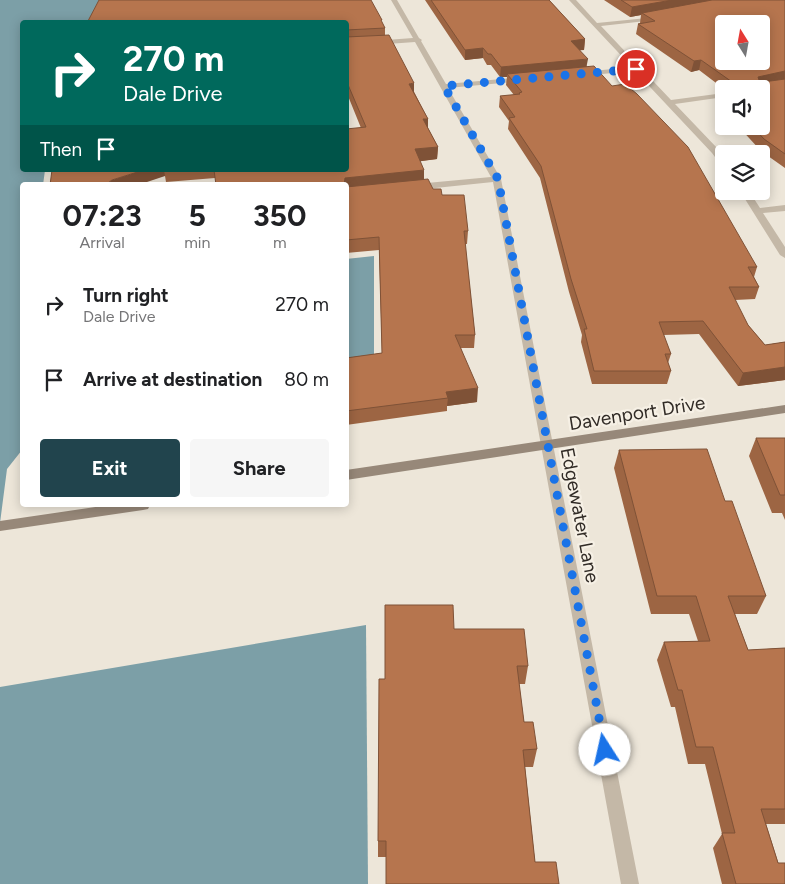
<!DOCTYPE html>
<style>
:root{--surface:#fff;--page:#f6f6f6;--text:#202124;--muted:#757577;--accent:#21444d}
body{margin:0;font-family:Figtree,sans-serif;background:var(--page);color:var(--text);height:100vh;display:flex;flex-direction:column;font-size:19px;white-space:nowrap}
*{box-sizing:border-box;margin:0}
p{font-size:16px;color:var(--muted)}
.icon{flex:none;width:28px;height:28px;fill:none;stroke:currentColor;stroke-width:2;stroke-linecap:round;stroke-linejoin:round}
.map{position:relative;flex:1;overflow:hidden}
.panel{position:absolute;left:20px;top:182px;width:329px;height:325px;display:flex;flex-direction:column;background:var(--surface);border-radius:5px;box-shadow:0 2px 12px #0003}
.panel>*{flex:none}
.hud{position:absolute;left:20px;top:20px;width:329px;height:152px;border-radius:5px;box-shadow:0 2px 12px #0003;background:#00695c;color:#fff;overflow:hidden}
.needle{width:32px;rotate:349deg}
.controls{position:absolute;left:715px;top:15px;display:grid;gap:10px}
.controls a{display:grid;place-items:center;width:55px;height:55px;border-radius:5px;background:var(--surface);box-shadow:0 2px 12px #0003;font-size:25px}
.pin{position:absolute;display:grid;place-items:center;width:42px;height:42px;color:#fff;margin:-21px;border:2px solid #fff;border-radius:50%;box-shadow:0 1px 5px #0007}
.me{position:absolute;width:55px;margin:-28px;rotate:350deg;stroke-linejoin:round;filter:drop-shadow(0 0 4px #0008)}
.turn{display:flex;align-items:center;gap:18px;height:105px;padding:0 20px;font-size:22px}
.turn .icon{width:65px;height:65px;stroke-width:2.5}
.turn b{display:block;font-size:35px;line-height:42px}
.then{display:flex;align-items:center;height:48px;padding:0 20px;background:#0003;gap:10px;font-size:19px}
.eta{display:flex;justify-content:space-evenly;align-items:center;height:85px;text-align:center}
.eta b{font-size:30px;font-weight:700;line-height:35px}
.primary-button{display:flex;gap:10px;margin-top:auto;padding:10px 20px}
.primary-button a{flex:1;height:58px;border-radius:5px;background:var(--accent);color:#fff;font-size:20px;font-weight:700;line-height:58px;text-align:center}
.primary-button a+a{background:var(--page);color:var(--text)}
ul{padding:0;list-style:none}
li{display:flex;align-items:center;gap:15px;height:75px;padding:0 20px}
li div{flex:1}
li b{display:block;font-size:19px}
li em{font-style:normal}
.map>svg:first-child{display:block}
.water{fill:#7c9fa7}
.lines{fill:none;stroke-linecap:round;stroke-linejoin:round}
.street{fill:#c4b8a7;fill-rule:evenodd}
.secondary{fill:#978879;fill-rule:evenodd}
.wall{fill:#9d6543}
.shaded-wall{fill:#7f5237}
.building{fill:#b6754e;stroke:#7f5237;fill-rule:evenodd}
.route{stroke:#1a73e8;stroke-width:9;stroke-dasharray:0 16.2}
.labels{text-anchor:middle;dominant-baseline:central;stroke-width:4.5;stroke-linejoin:round;paint-order:stroke}
.street-label{font-size:19px;fill:#312b26;stroke:#f6f0e5}
</style>
<div class="map">
<svg width="785" height="884" viewBox="0 0 785 884">
<rect width="100%" height="100%" fill="#ede6d9"/>
<g class="water">
<polygon points="0,0 303,0 190,22 22,22 22,170 45,170 43,185 22,185 22,450 7,469 0,523"/>
<polygon points="374,256 374,359 346,361 346,259"/>
<polygon points="366,625 368,884 0,884 0,687"/>
</g>
<g class="lines">
<g class="street">
<polygon points="391,0 397,0 419,38 422,40 421,41 446,84 524,77 528,79 524,81 448,88 501,179 639,884 621,884 493,182 416,190 412,187 416,184 491,177 415,42 346,47 346,43 413,38"/>
<polygon points="569,0 576,0 597,23 657,17 658,18 655,20 601,26 671,100 724,93 724,97 675,104 718,149 724,157 724,166 721,165 712,153 635,71 580,76 579,74 583,72 632,67"/>
<polygon points="740,191 749,191 760,208 785,205 785,211 763,213 785,247 785,258 780,255"/>
</g>
<g class="secondary">
<polygon points="785,405 785,413 346,480 346,470"/>
<polygon points="109,505 150,505 148,509 143,510 0,531 0,521"/>
</g>
</g>
<g class="wall">
<polygon points="425,0 549,0 585,39 584,50 580,50 587,67 757,267 754,277 759,287 755,299 735,300 748,325 765,345 785,342 785,380 738,386 699,334 663,335 671,354 668,363 671,371 667,384 592,384 581,342 582,335 569,292 540,178 508,129 509,121 499,107 500,96 514,95 506,85 507,77 500,77 491,65 487,65 483,58 465,60"/>
<polygon points="604,0 785,0 785,168 761,151 738,126 761,126 761,89 724,89 699,70 691,72 636,34 638,24 640,23 641,15 630,17"/>
<polygon points="346,22 382,23 385,28 385,35 428,119 428,128 438,147 437,159 420,161 424,179 433,189 442,195 468,231 467,244 465,244 475,335 474,348 461,348 477,402 447,406 447,411 346,425 346,358 382,353 379,250 346,253 346,185 215,178 166,182 165,176 52,170 346,170 361,128 346,91"/>
<polygon points="756,438 785,438 785,520 782,513 772,513 749,456"/>
<polygon points="619,450 725,501 766,596 757,614 735,614 748,650 785,648 785,824 766,824 785,884 722,884 713,848 722,834 705,764 688,764 675,707 671,707 657,660 664,642 698,641 689,614 651,614 614,468"/>
<polygon points="454,629 528,666 525,684 519,684 524,722 537,749 533,767 525,767 535,862 559,884 386,857 378,857 378,841 385,679"/>
</g>
<g class="shaded-wall">
<polygon points="672,0 727,0 642,13 641,15 630,17 632,7"/>
<polygon points="585,39 584,50 570,51 571,41"/>
<polygon points="483,48 483,58 465,60 465,50"/>
<polygon points="588,59 586,69 507,74 507,77 500,77 501,67"/>
<polygon points="701,60 699,70 691,72 694,61"/>
<polygon points="785,71 785,80 755,88 758,77"/>
<polygon points="414,83 414,95 409,84"/>
<polygon points="423,119 428,119 428,131"/>
<polygon points="438,147 437,159 415,162 415,149"/>
<polygon points="144,170 164,170 165,176 138,185 105,185 112,180"/>
<polygon points="424,170 424,182 346,190 346,185 344,185 345,178"/>
<polygon points="785,367 785,380 738,386 743,373"/>
<polygon points="478,388 477,402 447,406 448,398 446,392"/>
</g>
<g class="building">
<polygon points="99,0 371,0 382,20 381,20 385,28 346,30 346,22 72,22 88,21"/>
<polygon points="431,0 549,0 585,39 571,41 588,59 501,67 491,54 488,54 483,48 465,50"/>
<polygon points="621,0 672,0 632,7"/>
<path d="M712 0H785V71L758 77 759 80 763 82 785 79V154L764 139 752 126H761V108H769L761 102V89H742L701 60 694 61 638 24 655 21 642 13ZM724 24H761V61H724Z"/>
<polygon points="389,35 414,83 409,84 428,119 423,119 438,147 415,149 424,170 345,178 344,185 216,185 214,170 346,170 346,129 366,127 346,80 346,37"/>
<polygon points="594,66 612,86 625,84 637,94 688,147 757,267 748,267 759,287 729,287 748,325 765,345 785,342 785,367 743,373 703,321 659,322 671,354 665,354 671,371 594,371 584,329 587,329 571,279 541,166 509,118 515,117 500,96 520,94 519,93 522,92 507,74"/>
<polygon points="52,170 144,170 112,180 105,185 50,185"/>
<polygon points="428,179 433,189 441,189 442,195 464,195 468,231 464,231 475,335 455,335 478,388 446,392 448,398 346,411 346,358 382,353 379,237 346,240 346,187"/>
<polygon points="756,438 785,438 785,495 780,495"/>
<polygon points="707,449 725,501 732,501 766,596 728,596 748,650 785,648 785,809 761,809 778,863 785,863 785,884 736,884 722,833 735,833 713,747 696,747 682,690 678,690 664,642 710,641 696,596 657,596 619,450"/>
<polygon points="385,605 453,605 454,629 524,629 528,666 517,666 524,722 533,722 537,749 523,750 535,862 556,862 559,884 386,884 386,841 378,841 379,679 385,679"/>
</g>
<g class="lines">
<polyline class="route" points="605,750 498,179 444,86 636,69"/>
</g>
<g class="labels">
<g class="street-label">
<text transform="translate(637 413) rotate(-9)">Davenport Drive</text>
<text transform="translate(580 515) rotate(79)">Edgewater Lane</text>
</g>
</g>
</svg>
<div class="controls">
<a><svg class="needle" viewBox="-14 -14 28 28"><path d="M0-13l5 13h-10z" fill="#e53935"/><path d="M0 13l5-13h-10z" fill="#757577"/></svg></a>
<a><svg class="icon" aria-label="sound" viewBox="0 0 24 24"><path d="M4 9h4l5-4v14l-5-4H4zM17 9q2 3 0 6"/></svg></a>
<a><svg class="icon" aria-label="layers" viewBox="0 0 24 24"><path d="M12 4l9 5-9 5-9-5zM3 14l9 5 9-5"/></svg></a>
</div>
<div class="pin" style="left:636px;top:69px;background:#d93025"><svg class="icon" aria-label="arrive" viewBox="0 0 24 24"><path d="M6 21V4h12l-3 4 3 4H6"/></svg></div>
<svg class="me" style="left:605px;top:750px" viewBox="-20 -20 40 40"><circle r="19" fill="#fff"/><path d="M0-13L10 11 0 6-10 11z" fill="#1a73e8"/></svg>
<div class="hud">
<div class="turn"><svg class="icon" aria-label="right" viewBox="0 0 24 24"><path d="M7 20v-9h11M14 6l5 5-5 5"/></svg><div><b>270 m</b>Dale Drive</div></div>
<div class="then">Then<svg class="icon" aria-label="arrive" viewBox="0 0 24 24"><path d="M6 21V4h12l-3 4 3 4H6"/></svg></div>
</div>
<section class="panel">
<div class="eta">
<div><b>07:23</b><p>Arrival</p></div>
<div><b>5</b><p>min</p></div>
<div><b>350</b><p>m</p></div>
</div>
<ul>
<li><svg class="icon" aria-label="right" viewBox="0 0 24 24"><path d="M7 20v-9h11M14 6l5 5-5 5"/></svg><div><b>Turn right</b><p>Dale Drive</p></div><em>270 m</em></li>
<li><svg class="icon" aria-label="arrive" viewBox="0 0 24 24"><path d="M6 21V4h12l-3 4 3 4H6"/></svg><div><b>Arrive at destination</b></div><em>80 m</em></li>
</ul>
<div class="primary-button"><a>Exit</a><a>Share</a></div>
</section>
</div>
